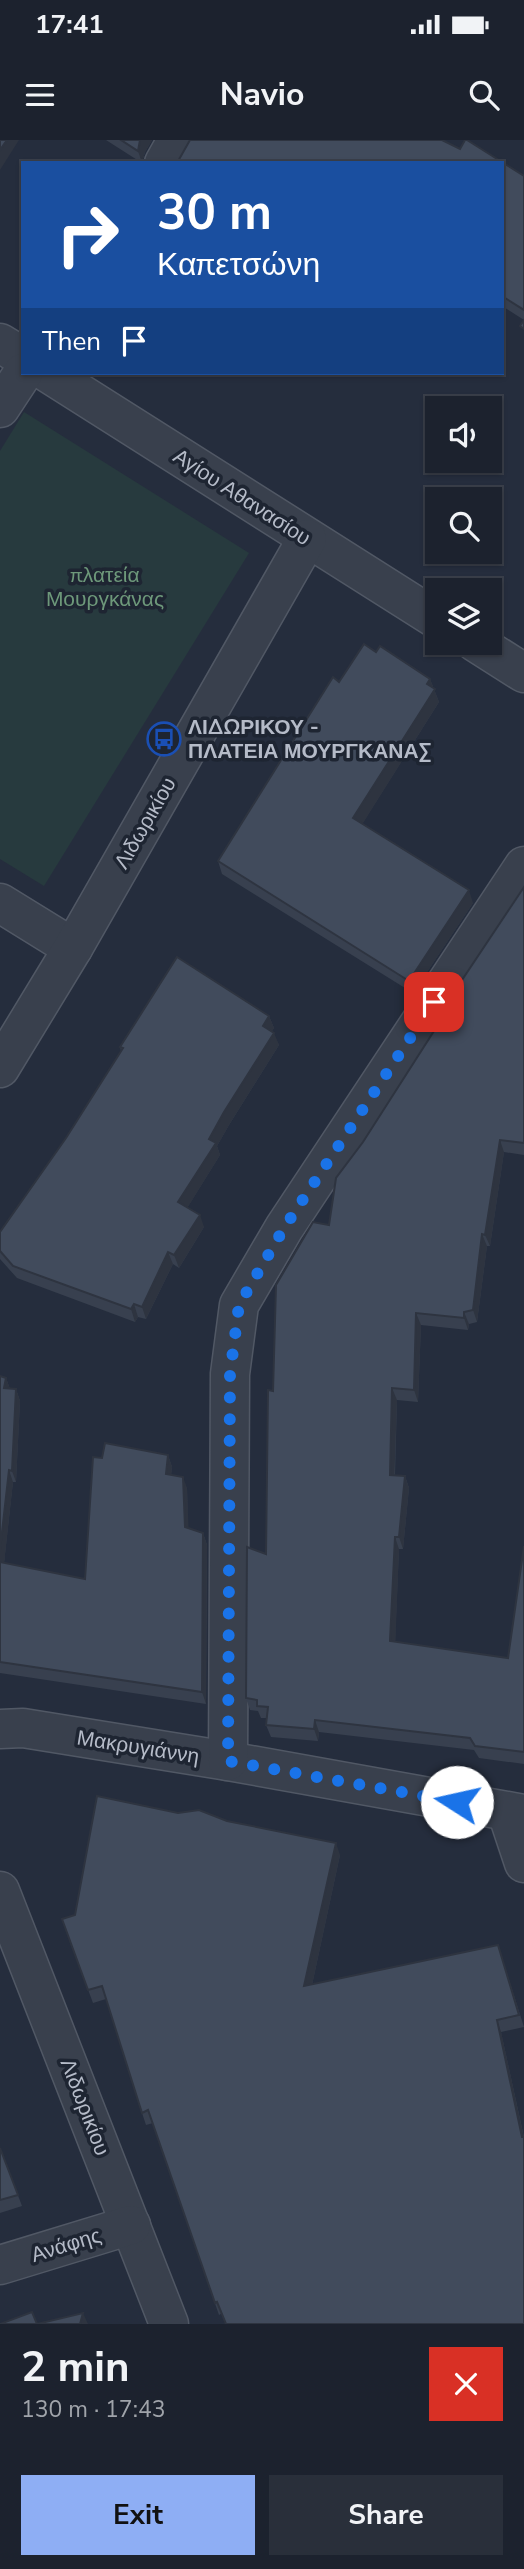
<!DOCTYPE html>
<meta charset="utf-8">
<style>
:root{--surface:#1c222e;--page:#292f3a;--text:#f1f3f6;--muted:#a0a4aa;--line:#3a3f4a;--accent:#8eaef4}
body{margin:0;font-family:"Nunito Sans",sans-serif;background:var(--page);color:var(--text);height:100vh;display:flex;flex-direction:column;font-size:26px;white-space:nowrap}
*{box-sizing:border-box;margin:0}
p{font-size:23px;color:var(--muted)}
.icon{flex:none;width:38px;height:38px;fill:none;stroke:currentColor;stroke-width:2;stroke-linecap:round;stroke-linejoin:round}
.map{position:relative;height:2184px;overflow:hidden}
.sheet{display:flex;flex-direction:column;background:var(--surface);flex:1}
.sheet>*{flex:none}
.top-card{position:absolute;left:21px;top:21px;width:483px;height:214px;border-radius:0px;box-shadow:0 2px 5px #0004,0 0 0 2px var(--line);background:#1a4fa0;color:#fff;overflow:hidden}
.fabs{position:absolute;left:425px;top:256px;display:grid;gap:14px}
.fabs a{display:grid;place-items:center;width:77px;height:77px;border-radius:0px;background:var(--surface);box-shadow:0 2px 5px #0004,0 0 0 2px var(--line);font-size:35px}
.pin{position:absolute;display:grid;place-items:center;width:60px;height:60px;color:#fff;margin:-30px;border-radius:14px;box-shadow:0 4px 10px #0006}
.me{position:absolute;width:77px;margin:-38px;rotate:280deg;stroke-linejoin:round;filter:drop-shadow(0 0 5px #0008)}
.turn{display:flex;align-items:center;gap:24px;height:147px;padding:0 21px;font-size:32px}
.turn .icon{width:91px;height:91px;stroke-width:2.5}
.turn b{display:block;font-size:49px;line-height:60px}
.then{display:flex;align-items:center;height:66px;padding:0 21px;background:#0003;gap:14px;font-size:26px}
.round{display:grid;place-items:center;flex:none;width:74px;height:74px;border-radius:0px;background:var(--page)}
.headline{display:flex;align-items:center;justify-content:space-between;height:119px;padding:0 21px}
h1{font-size:42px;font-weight:700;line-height:52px}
.action{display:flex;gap:14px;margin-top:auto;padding:14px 21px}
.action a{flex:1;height:80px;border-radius:0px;background:var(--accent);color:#111;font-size:28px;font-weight:700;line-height:80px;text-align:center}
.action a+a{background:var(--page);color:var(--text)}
.status{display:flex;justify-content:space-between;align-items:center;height:49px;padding:0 35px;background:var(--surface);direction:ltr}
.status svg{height:19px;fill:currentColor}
header{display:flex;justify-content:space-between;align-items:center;height:91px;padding:0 21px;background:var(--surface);font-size:32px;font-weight:700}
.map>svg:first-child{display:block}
.green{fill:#273a3e}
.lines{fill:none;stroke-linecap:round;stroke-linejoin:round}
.minor-casing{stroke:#515865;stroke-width:41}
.minor{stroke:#39404d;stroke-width:38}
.wall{fill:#38404f}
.shaded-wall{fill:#2e3440}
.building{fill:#414b5c;stroke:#2e3440;stroke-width:2}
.route{stroke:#1a73e8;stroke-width:12;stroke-dasharray:0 21.6}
.labels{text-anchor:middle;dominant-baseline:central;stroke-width:7;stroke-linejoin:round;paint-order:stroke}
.street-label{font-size:21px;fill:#b5bbc8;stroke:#1e2532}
.park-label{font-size:21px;fill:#6d987a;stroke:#1e2532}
.poi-label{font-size:21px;font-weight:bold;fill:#b5bbc8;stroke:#1e2532;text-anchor:start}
</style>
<div class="status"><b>17:41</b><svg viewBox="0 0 49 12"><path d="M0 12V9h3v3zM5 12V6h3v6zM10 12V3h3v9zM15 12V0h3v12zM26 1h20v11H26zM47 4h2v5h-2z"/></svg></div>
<header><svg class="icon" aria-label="menu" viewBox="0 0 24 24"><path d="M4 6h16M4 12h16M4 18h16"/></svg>Navio<svg class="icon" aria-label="search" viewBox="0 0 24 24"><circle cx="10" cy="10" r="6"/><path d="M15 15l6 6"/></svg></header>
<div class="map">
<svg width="524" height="2184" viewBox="0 0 524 2184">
<rect width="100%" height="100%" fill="#252d3d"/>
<polygon class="green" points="24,272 249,413 44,746 0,719 0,311"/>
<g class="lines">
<defs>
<g id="minor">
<polyline points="164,23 177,0"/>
<polyline points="0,203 23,217"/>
<polyline points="48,233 438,480"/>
<polyline points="0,268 23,233"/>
<polyline points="475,502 524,533"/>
<polyline points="0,763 73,808"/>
<polyline points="0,928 73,808 307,399"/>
<polyline points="0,1589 23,1588 228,1621 524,1674"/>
<polyline points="228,1621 230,1234 239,1165 284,1088 524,726"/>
<polyline points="507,1672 524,1723"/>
<polyline points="0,1751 169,2184"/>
<polyline points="0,2125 131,2085"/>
</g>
</defs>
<use href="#minor" class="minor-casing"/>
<use href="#minor" class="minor"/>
</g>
<g class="wall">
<polygon points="106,0 152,0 145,12 142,23"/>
<polygon points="190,0 442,0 460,9 465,0 467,0 524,36 524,180 502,166 502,23 177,23"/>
<polygon points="376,512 430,539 439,562 362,684 473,763 413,853 222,734 218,721"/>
<polygon points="524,747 524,1015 504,1012 490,1106 487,1106 477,1182 469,1184 468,1190 421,1185 418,1262 397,1260 395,1335 405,1336 409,1348 403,1409 399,1409 395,1502 508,1518 524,1406 524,1624 479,1618 474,1610 319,1592 318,1601 271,1597 266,1585 267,1578 261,1578 258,1571 250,1570 246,1558 266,1414 273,1251 329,1085 363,1002 432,893 430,888"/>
<polygon points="269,876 274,888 272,891 279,905 229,985 217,1006 220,1015 187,1068 204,1087 179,1128 173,1124 146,1179 138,1177 135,1182 17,1138 0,1119 0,1092 66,998 121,911 120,907"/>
<polygon points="0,1236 6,1238 10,1249 16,1249 20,1261 16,1342 13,1342 4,1423 85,1439 102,1318 168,1315 172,1327 171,1335 187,1348 188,1388 203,1393 207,1405 206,1564 0,1533"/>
<polygon points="178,1673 227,1681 340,1715 312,1845 498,1805 524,1887 501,1892 524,1997 219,2175 153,1983 146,1985 142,1973 106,1859 93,1863 62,1779 75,1775"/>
<polygon points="0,2008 22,2066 0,2073"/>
</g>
<g class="shaded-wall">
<polygon points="7,0 19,0 0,30 0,10"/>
<polygon points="140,0 152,0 145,12 142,23 138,11"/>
<polygon points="430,539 439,562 358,691 353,678"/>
<polygon points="469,750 473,763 413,853 409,841"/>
<polygon points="269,876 274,888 267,898 263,886"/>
<polygon points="274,893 279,905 229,985 217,1006 220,1015 183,1075 178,1062 209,999 224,972"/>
<polygon points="500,1000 504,1012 490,1106 485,1095"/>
<polygon points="200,1075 204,1087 179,1128 174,1115"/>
<polygon points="482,1094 487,1106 477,1182 473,1170"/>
<polygon points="168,1112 173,1124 146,1179 142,1167"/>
<polygon points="134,1164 138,1177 135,1182 131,1169"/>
<polygon points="464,1172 469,1184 468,1190 464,1178"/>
<polygon points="416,1173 421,1185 418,1262 414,1250"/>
<polygon points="6,1238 10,1249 4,1248"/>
<polygon points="392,1248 397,1260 394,1346 390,1335"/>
<polygon points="16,1249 20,1261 16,1342 12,1331"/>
<polygon points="168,1315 172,1327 170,1345 166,1334"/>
<polygon points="9,1330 13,1342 3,1433 0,1425 0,1410"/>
<polygon points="405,1336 409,1348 403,1409 399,1397"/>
<polygon points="183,1337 187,1348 189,1399 185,1387"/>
<polygon points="203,1393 207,1405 206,1564 202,1552"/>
<polygon points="395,1397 399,1409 395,1513 390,1501"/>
<polygon points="315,1580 319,1592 318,1601 314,1589"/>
<polygon points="336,1703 340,1715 309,1859 304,1846"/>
<polygon points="497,1880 501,1892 524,1998 522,1997"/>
<polygon points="83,2173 88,2184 80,2184"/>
</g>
<g class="building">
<polygon points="0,0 7,0 0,10"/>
<polygon points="121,0 140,0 138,11"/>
<polygon points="190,0 442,0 460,9 465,0 467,0 524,36 524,170 502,156 502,23 177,23"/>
<polygon points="524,180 524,189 520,186"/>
<polygon points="364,504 376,512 380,506 430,539 427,544 435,549 353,678 469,750 409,841 218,721 333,537 339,542"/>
<polygon points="524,747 524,1003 500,1000 485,1095 482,1094 473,1170 464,1172 464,1178 416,1173 414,1250 392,1248 390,1335 405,1336 399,1397 395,1397 390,1501 508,1518 524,1406 524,1612 475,1606 470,1598 315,1580 314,1589 266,1585 268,1567 257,1566 257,1560 246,1558 247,1407 266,1414 268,1250 273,1251 276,1145 313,1082 329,1085 336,1038 363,1002 434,891 430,888"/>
<polygon points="177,817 269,876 263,886 274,893 224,972 209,999 216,1003 178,1062 200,1075 174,1115 168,1112 142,1167 134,1164 131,1169 13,1126 0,1111 0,1092 66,998 123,908 120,907"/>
<polygon points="0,1236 6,1238 4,1248 16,1249 12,1331 9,1330 0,1410"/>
<polygon points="105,1303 168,1315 166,1334 183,1337 185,1387 203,1393 202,1552 0,1522 0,1422 85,1439 93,1317 102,1318"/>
<polygon points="97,1656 178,1673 199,1670 227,1681 336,1703 304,1846 498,1805 519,1875 497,1880 522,1997 524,1997 524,2184 226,2184 217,2162 215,2163 148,1970 142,1973 102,1846 88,1850 62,1779 75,1775"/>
<polygon points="0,2008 18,2055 0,2060"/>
<polygon points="32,2172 37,2184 83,2173 80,2184 0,2184"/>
</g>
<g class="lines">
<polyline class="route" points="434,862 284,1088 239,1165 230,1234 228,1621 457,1662"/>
</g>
<defs>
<symbol id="bus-ring" viewBox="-11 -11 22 22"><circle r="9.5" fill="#1e2532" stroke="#1a4fb4" stroke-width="1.5"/><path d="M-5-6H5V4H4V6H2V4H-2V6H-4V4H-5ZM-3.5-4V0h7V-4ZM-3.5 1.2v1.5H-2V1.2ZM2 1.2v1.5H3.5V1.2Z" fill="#1a4fb4"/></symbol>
</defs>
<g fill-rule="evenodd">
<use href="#bus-ring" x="145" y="580" width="38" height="38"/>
</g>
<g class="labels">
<g class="street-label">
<text transform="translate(242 357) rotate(33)">Αγίου Αθανασίου</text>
<text transform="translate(145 683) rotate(-60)">Λιδωρικίου</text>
<text transform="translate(138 1607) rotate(9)">Μακρυγιάννη</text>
<text transform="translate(85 1967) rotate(69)">Λιδωρικίου</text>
<text transform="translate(66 2105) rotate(-17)">Ανάφης</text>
</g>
<g class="park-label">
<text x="105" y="435">πλατεία<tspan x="105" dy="24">Μουργκάνας</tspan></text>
</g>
<g class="poi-label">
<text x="188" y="587">ΛΙΔΩΡΙΚΟΥ -<tspan x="188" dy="24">ΠΛΑΤΕΙΑ ΜΟΥΡΓΚΑΝΑΣ</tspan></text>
</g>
</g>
</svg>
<div class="fabs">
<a><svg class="icon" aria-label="sound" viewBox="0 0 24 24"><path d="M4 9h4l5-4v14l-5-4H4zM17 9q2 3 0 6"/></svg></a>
<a><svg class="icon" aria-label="search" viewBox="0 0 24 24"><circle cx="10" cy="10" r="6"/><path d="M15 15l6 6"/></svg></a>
<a><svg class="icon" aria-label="layers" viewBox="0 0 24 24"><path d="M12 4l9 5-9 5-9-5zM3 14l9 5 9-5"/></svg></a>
</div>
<div class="pin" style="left:434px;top:862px;background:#d93025"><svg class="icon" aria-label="arrive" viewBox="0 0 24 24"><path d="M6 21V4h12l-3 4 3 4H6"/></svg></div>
<svg class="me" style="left:457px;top:1662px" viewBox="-20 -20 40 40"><circle r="19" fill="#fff"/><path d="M0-13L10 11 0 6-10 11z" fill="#1a73e8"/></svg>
<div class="top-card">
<div class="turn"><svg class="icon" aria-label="right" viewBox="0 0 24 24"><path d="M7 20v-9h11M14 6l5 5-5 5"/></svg><div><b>30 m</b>Καπετσώνη</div></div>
<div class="then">Then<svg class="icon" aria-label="arrive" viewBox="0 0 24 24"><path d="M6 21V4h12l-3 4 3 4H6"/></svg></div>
</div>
</div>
<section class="sheet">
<div class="headline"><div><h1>2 min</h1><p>130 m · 17:43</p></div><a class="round" style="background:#d93025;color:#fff"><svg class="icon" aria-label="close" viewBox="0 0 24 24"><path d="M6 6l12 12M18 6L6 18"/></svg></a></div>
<div class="action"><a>Exit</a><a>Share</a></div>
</section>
